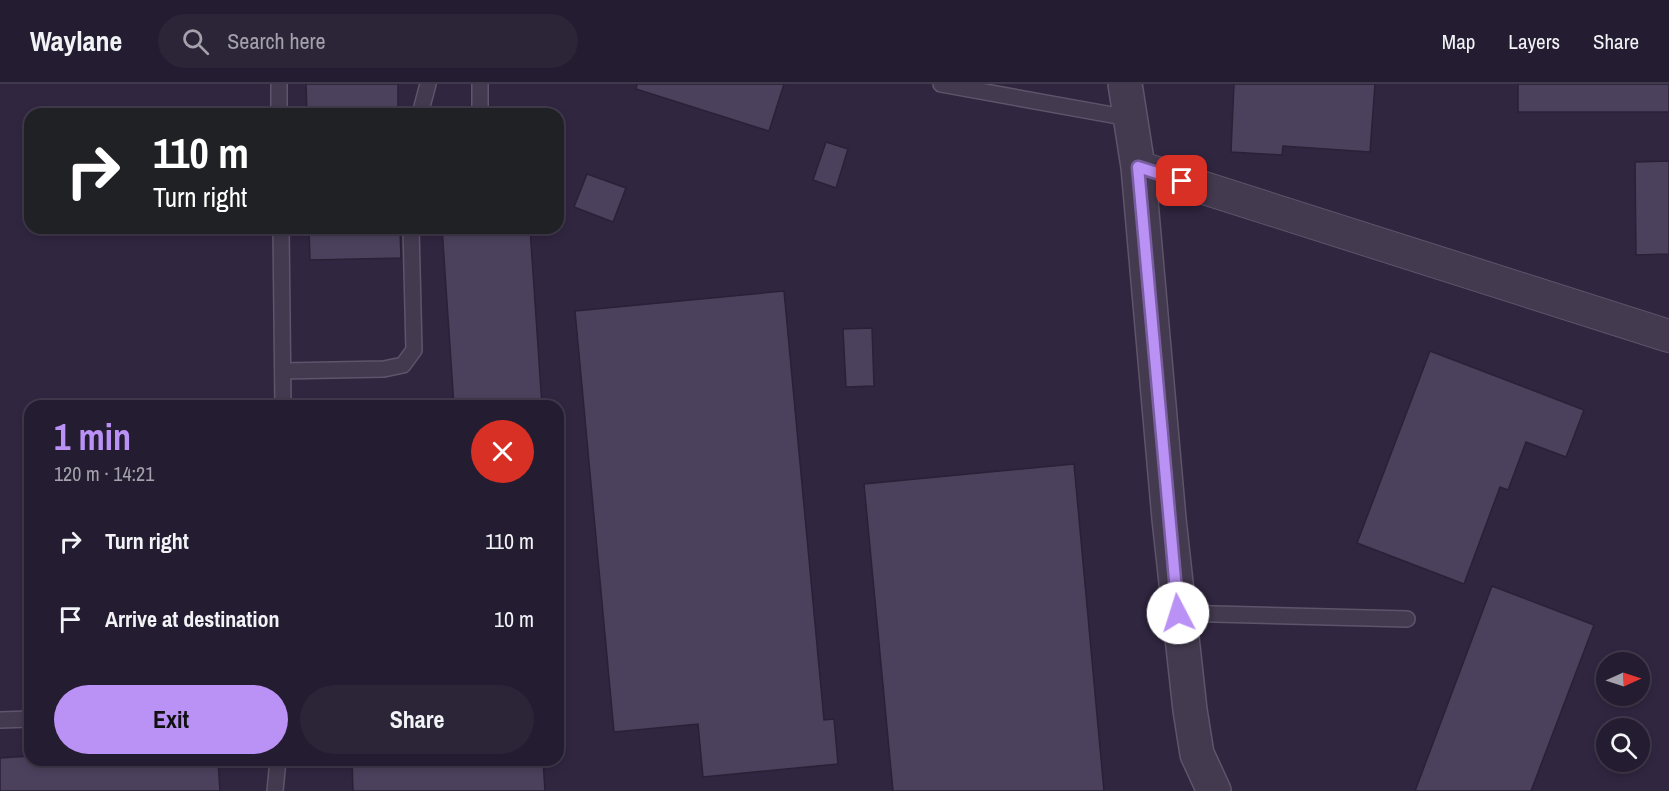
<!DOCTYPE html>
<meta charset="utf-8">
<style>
:root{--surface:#241c30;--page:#2c2538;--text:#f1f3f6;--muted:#a3a1ab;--line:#413a4c;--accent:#ba91f4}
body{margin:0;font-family:"Archivo Narrow",sans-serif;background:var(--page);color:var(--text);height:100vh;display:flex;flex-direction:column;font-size:22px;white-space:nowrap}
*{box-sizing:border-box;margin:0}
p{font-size:20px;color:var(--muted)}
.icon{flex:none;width:33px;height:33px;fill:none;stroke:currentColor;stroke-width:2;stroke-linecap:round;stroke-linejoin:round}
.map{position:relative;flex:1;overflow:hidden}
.sheet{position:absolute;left:24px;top:316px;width:540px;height:366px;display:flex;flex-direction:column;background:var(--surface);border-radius:18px;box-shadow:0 3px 9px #0003,0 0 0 2px var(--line)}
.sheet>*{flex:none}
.banner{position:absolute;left:24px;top:24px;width:540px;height:126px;border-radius:18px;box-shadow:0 3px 9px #0003,0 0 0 2px var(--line);background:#202124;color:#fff;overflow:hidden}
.needle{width:39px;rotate:87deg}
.fabs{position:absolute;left:1596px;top:568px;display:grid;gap:12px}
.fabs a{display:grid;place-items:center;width:54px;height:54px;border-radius:50%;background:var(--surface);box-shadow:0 3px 9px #0003,0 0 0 2px var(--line);font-size:30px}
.pin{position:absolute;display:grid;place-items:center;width:51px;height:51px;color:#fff;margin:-26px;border-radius:12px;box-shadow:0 3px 9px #0006}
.me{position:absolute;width:66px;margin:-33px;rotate:355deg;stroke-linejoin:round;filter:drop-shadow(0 0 4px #0008)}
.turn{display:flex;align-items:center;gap:21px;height:126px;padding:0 30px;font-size:27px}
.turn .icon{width:78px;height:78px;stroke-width:2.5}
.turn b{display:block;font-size:42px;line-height:51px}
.round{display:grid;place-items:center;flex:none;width:63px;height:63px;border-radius:32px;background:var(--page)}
.summary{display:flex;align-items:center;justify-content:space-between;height:102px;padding:0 30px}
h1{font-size:36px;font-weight:800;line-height:45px;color:var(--accent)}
.primary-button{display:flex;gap:12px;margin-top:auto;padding:12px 30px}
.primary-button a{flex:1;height:69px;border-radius:36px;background:var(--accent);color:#111;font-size:24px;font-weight:800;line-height:69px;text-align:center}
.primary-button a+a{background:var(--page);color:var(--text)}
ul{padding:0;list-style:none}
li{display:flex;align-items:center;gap:18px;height:78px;padding:0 30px}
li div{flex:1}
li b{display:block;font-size:22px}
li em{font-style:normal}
header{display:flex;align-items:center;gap:36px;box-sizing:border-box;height:84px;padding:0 30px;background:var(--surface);border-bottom:2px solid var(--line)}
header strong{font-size:28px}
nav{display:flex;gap:33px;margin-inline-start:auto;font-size:21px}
.search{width:420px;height:54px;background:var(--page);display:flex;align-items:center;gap:15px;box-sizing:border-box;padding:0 21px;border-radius:33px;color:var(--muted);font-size:22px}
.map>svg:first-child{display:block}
.building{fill:#4b415d;stroke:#2a2137;stroke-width:1.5}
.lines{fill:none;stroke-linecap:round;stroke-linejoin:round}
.service-casing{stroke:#5e556a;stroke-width:18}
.minor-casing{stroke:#5e556a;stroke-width:34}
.tertiary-casing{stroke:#5e556a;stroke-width:36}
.service{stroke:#433a4f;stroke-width:15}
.minor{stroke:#433a4f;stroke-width:32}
.tertiary{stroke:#433a4f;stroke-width:33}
.route-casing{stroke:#795e9f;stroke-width:15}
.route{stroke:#ba91f4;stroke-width:10}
</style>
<header>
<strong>Waylane</strong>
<div class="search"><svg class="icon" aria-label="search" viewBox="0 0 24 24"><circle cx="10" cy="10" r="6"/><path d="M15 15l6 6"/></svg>Search here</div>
<nav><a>Map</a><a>Layers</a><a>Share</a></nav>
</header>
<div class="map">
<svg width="1669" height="707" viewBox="0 0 1669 707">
<rect width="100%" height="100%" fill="#302640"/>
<g class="building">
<polygon points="306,0 398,0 398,30 307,30"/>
<polygon points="637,0 784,0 769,47 636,5"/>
<polygon points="1234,0 1375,0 1370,68 1283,62 1282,71 1231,68"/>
<rect x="1518" y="0" width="151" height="28"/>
<polygon points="826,58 848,65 836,104 813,96"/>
<polygon points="1669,77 1669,170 1636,171 1635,78"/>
<polygon points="587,90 626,104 613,138 574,123"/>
<polygon points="309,144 400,144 401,174 310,176"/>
<polygon points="442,144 530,144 542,322 454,322"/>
<polygon points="784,207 824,636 834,635 838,680 703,693 698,640 614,648 575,227"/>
<polygon points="872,244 874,302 846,303 843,245"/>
<polygon points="1430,267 1584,326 1566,373 1526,358 1508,406 1500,403 1464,500 1357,459"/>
<polygon points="1074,380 1104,707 893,707 864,400"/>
<polygon points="1492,502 1594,541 1531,707 1415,707"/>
<polygon points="30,672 30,676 218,676 220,707 0,707 0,674"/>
<polygon points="352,676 543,676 545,707 353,707"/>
</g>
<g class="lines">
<defs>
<g id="service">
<polyline points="279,0 279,30"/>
<polyline points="941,0 1129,34"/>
<polyline points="420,30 428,0"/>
<polyline points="480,30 480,0"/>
<polyline points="281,144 283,322"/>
<polyline points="283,287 384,285 403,281 414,266 411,144"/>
<polyline points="1178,529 1407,535"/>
<polyline points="0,636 30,635"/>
<polyline points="275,707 278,676"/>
</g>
<polyline id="minor" points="1138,83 1669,252"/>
<polyline id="tertiary" points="1125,0 1138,83 1169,435 1190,626 1197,670 1214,707"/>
</defs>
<use href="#service" class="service-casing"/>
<use href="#minor" class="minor-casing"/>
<use href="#tertiary" class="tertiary-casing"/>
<use href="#service" class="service"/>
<use href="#minor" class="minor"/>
<use href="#tertiary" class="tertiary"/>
</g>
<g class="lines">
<defs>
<polyline id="route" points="1178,529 1138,83 1182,97"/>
</defs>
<use href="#route" class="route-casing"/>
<use href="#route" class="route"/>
</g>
</svg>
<div class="fabs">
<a><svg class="needle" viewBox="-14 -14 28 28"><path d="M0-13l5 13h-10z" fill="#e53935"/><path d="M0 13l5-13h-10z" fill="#a3a1ab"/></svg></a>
<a><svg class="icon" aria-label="search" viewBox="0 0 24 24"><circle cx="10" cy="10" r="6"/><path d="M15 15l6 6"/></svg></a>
</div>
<div class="pin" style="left:1182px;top:97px;background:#d93025"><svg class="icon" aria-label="arrive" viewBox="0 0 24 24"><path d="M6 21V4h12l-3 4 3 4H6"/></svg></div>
<svg class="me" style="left:1178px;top:529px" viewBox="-20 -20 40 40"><circle r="19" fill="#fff"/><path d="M0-13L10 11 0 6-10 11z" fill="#ba91f4"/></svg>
<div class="banner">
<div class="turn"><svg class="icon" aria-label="right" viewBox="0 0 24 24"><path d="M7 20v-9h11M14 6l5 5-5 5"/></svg><div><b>110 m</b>Turn right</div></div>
</div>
<section class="sheet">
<div class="summary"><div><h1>1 min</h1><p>120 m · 14:21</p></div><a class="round" style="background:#d93025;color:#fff"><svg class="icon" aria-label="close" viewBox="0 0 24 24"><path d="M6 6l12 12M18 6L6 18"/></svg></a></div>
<ul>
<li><svg class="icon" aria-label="right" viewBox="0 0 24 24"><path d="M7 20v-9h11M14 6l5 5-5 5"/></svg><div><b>Turn right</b></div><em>110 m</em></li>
<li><svg class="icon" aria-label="arrive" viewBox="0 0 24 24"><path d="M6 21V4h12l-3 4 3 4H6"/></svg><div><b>Arrive at destination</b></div><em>10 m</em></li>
</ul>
<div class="primary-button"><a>Exit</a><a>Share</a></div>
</section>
</div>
